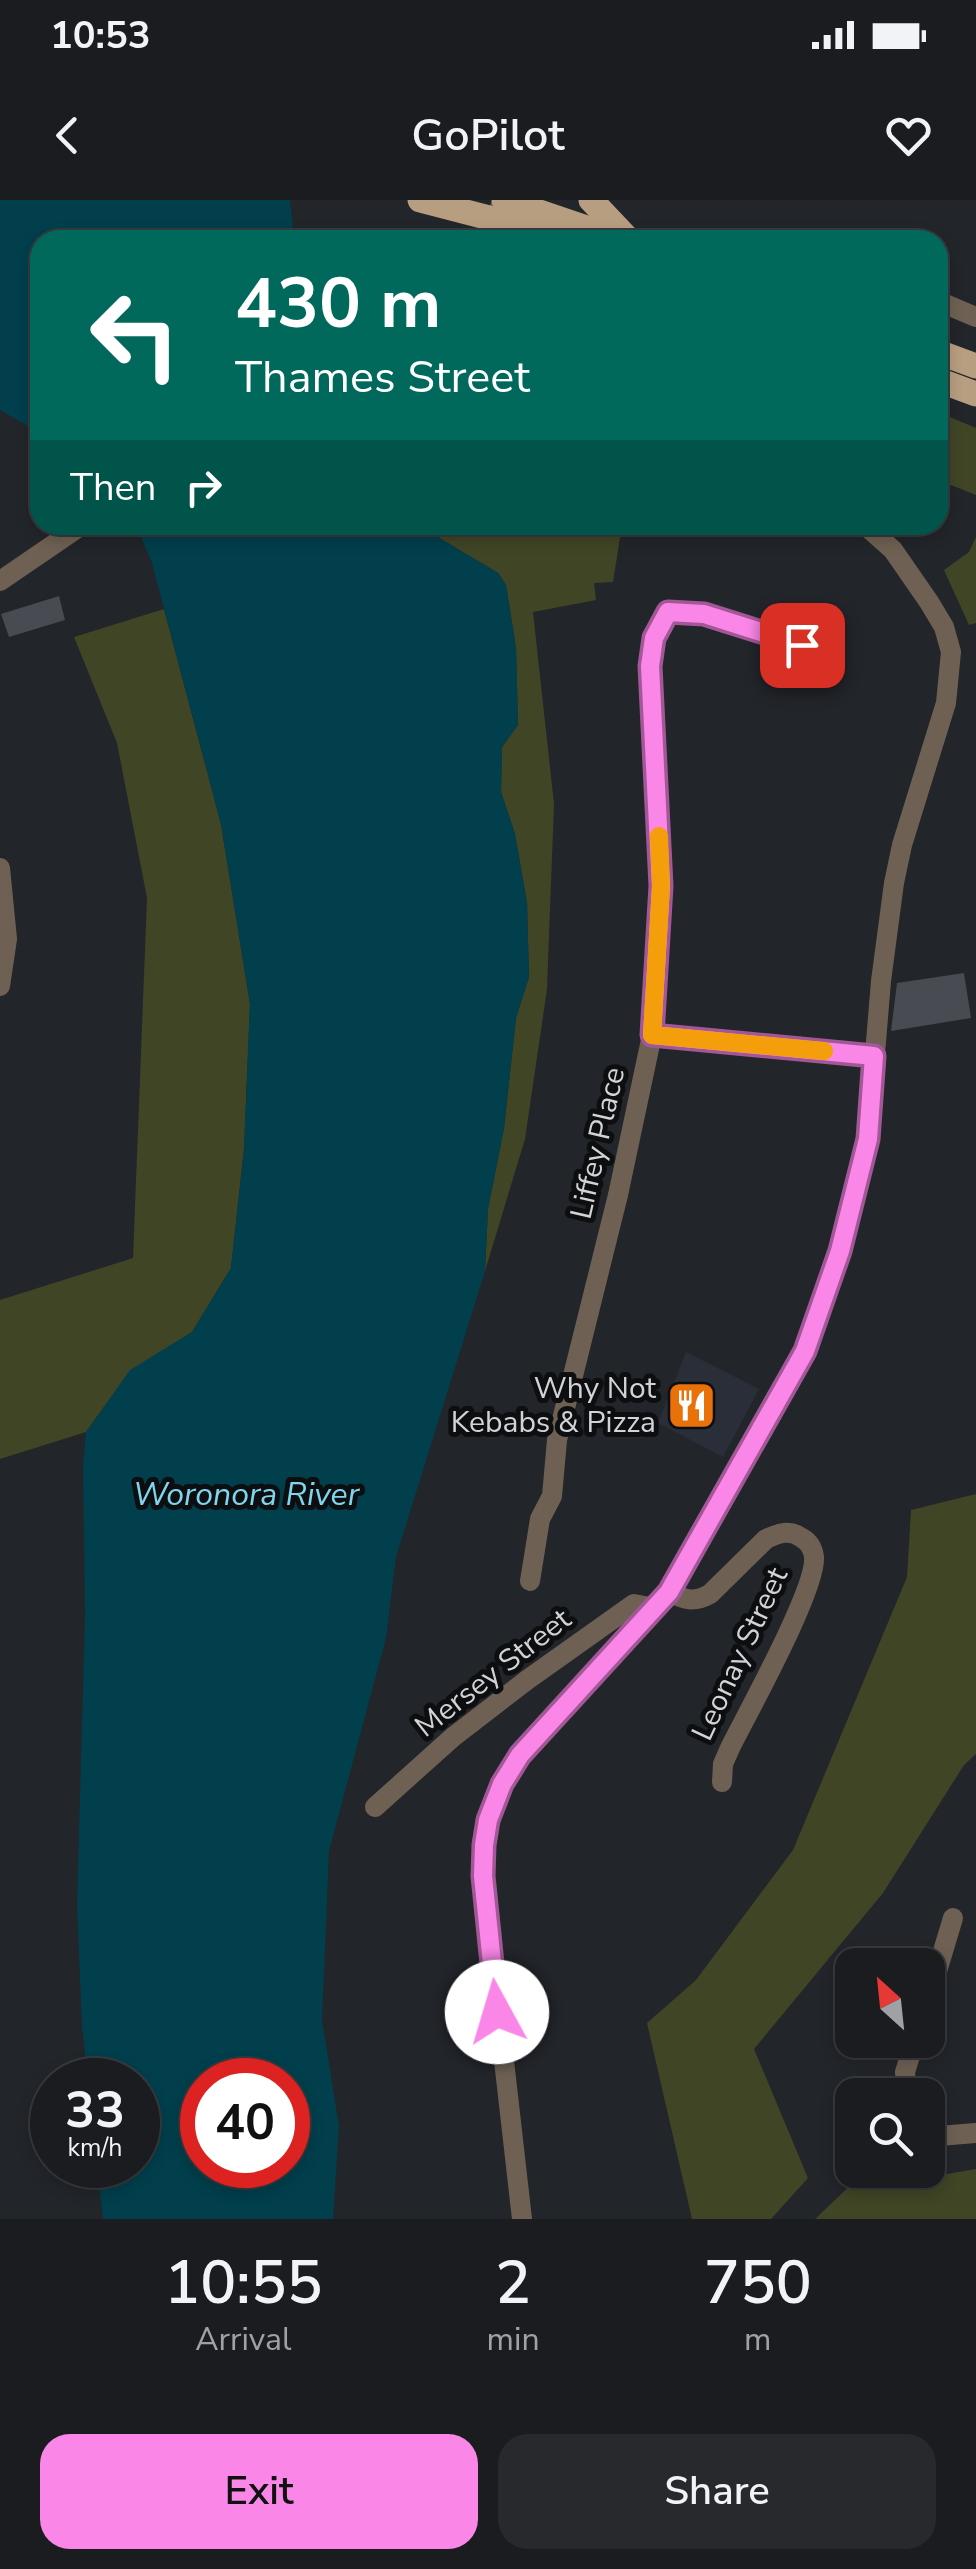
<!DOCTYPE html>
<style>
:root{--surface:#1a1c20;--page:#27292d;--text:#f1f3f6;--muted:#9fa1a5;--line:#383a3e;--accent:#fa87e7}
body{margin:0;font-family:"Nunito Sans",sans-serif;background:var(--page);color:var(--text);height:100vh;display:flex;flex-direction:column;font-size:38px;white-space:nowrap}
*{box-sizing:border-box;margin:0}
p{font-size:32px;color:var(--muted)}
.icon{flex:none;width:55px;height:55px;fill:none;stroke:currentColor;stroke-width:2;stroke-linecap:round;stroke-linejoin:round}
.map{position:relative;height:2019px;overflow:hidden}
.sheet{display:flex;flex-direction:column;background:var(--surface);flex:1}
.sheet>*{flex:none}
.hud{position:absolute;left:30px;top:30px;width:918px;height:305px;border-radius:30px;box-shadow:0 5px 15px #0003,0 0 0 2px var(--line);background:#00695c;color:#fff;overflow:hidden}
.needle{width:65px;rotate:333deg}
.fabs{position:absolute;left:835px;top:1748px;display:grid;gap:20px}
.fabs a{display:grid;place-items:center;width:110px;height:110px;border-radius:20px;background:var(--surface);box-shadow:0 5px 15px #0003,0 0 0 2px var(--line);font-size:50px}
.speed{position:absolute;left:30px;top:1858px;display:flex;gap:20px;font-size:50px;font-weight:700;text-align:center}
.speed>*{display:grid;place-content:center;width:130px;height:130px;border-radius:50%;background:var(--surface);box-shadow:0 5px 15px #0003,0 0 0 2px var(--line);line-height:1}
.speed small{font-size:25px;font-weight:400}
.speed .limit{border:15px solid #d22;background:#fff;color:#111}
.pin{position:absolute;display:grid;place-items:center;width:85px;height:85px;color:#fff;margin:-42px;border-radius:20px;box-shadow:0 5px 15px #0006}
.me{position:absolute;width:110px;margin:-55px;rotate:354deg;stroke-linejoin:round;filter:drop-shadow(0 0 8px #0008)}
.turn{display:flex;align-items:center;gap:35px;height:210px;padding:0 40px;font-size:45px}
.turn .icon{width:130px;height:130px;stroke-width:2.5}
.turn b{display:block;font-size:70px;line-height:85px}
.then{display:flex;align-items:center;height:95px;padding:0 40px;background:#0003;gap:20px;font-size:38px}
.eta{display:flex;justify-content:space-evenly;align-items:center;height:170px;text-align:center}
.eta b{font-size:60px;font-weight:600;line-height:70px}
.button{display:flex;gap:20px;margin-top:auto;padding:20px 40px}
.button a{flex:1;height:115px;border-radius:30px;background:var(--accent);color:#111;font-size:40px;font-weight:600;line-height:115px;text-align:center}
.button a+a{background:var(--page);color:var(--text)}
.status{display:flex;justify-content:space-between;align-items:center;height:70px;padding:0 50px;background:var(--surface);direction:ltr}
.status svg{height:28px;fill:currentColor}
header{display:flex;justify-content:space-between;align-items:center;height:130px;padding:0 40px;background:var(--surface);font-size:45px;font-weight:600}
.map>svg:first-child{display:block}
.built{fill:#292e39}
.green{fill:#404526}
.water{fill:#013f4c;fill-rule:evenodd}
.building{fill:#484b51}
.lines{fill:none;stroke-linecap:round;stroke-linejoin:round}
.minor{stroke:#6e6153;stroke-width:20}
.tertiary{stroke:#6e6153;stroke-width:20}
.primary{stroke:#b89e80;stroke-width:25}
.route-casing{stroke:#a25896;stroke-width:25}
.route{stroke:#fa87e7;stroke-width:18}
.slow{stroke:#f59e0b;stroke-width:18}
.labels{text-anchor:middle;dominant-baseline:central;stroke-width:10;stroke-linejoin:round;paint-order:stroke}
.street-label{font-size:30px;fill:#d1d3d7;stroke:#0d0e10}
.poi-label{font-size:30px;fill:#d1d3d7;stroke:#0d0e10;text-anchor:end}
.water-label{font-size:32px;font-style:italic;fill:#7ed5ed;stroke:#0d0e10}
</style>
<div class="status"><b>10:53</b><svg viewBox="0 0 49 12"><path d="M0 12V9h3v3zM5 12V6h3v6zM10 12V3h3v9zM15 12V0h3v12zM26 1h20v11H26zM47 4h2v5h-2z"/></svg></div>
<header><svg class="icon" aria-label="back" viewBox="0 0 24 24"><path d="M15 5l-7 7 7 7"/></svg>GoPilot<svg class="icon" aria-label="heart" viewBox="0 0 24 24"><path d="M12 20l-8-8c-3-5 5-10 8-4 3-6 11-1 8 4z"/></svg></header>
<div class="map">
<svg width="976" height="2019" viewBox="0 0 976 2019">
<rect width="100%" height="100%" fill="#22252a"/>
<polygon class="built" points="686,1152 759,1189 723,1257 658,1223"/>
<g class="green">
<polygon points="938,212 976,228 976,295 938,280"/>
<polygon points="425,325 622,325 613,382 594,383 596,400 533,412 554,604 547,789 525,939 485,1071 488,1009 504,928 516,818 529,777 527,703 515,634 501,592 502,547 518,525 516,448 506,385 498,373 441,339"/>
<polygon points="976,337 976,423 969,425 944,370 969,352"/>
<polygon points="164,409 221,624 250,804 244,949 231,1068 192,1132 130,1171 86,1232 0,1259 0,1100 133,1058 147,698 117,543 74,437"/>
<polygon points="976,1294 976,1554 964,1565 883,1693 754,1849 808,1978 771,2019 692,2019 647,1823 696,1780 793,1650 907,1377 911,1310"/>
<polygon points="976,1969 976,2019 815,2019 854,1982 947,1974"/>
</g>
<g class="water">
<polygon points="0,0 290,0 294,40 40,40 40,233 0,210"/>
<path d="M136 325H425L441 339 498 373 506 385 516 448 518 525 502 547 501 592 515 634 527 703 529 777 516 818 504 928 488 1009 485 1071 396 1357 386 1438 329 1651 322 1820 339 1926 333 2019H103L97 1965H138V1880H88L82 1826 77 1706 85 1416 83 1267 86 1232 130 1170 192 1132 231 1068 244 949 250 804 221 624 152 363ZM202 1880H288V1965H202Z"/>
</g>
<g class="building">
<polygon points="59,396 65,420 9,437 1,414"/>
<polygon points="964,773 971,818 891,831 897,783"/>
</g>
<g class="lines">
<g class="minor">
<polyline points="938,101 976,117"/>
<polyline points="0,668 7,739 0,786"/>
<polyline points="652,835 874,856"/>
<polyline points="530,1381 540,1319 552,1296 557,1240 618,995 652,835 661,686 650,466 653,438 668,413 703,413 802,445"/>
<path d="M669 1392C685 1400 694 1403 710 1394L766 1339C779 1333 790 1329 802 1338 809 1342 813 1349 814 1357 817 1388 747 1514 730 1548L723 1564 722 1582"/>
<polyline points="375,1607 453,1537 527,1480 634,1404 655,1408"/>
<polyline points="928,1801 953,1718"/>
<polyline points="907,1895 905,1872 915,1840"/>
<polyline points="928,1928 939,1936 976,1933"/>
</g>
<g class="tertiary">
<polyline points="494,40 500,7"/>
<polyline points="0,381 82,325"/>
<path d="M522 2019 483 1676C484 1627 495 1596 520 1555L655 1408 679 1377 805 1151 841 1051 868 939 881 781 894 683 902 645 946 503 951 452 944 427 929 402 893 350 865 325"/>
</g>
<g class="primary">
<polyline points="420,0 516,25 561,40"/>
<polyline points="504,0 622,40"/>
<polyline points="591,0 629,40"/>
<polyline points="938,152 976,166"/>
<polyline points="938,180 976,194"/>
</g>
</g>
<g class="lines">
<defs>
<polyline id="route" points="497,1812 483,1676 484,1645 488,1620 502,1584 520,1555 669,1392 805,1151 840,1051 868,939 874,856 652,835 661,686 650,466 654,438 668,412 704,414 802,445"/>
</defs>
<use href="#route" class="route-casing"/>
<use href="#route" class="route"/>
<polyline class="slow" points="659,636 661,686 652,835 824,851"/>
</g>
<defs>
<symbol id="restaurant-square" viewBox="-11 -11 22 22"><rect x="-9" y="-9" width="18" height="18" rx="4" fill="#e8710a" stroke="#0d0e10"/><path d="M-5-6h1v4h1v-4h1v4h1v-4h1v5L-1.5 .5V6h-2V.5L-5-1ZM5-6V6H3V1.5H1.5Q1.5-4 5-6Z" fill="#fff"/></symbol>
</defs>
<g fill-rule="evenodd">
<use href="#restaurant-square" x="664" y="1178" width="55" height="55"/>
</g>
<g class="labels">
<g class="street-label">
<text transform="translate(598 943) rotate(-77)">Liffey Place</text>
<text transform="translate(740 1454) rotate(-65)">Leonay Street</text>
<text transform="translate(493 1473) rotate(-38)">Mersey Street</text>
</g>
<g class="poi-label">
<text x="656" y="1188">Why Not<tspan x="656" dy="34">Kebabs &amp; Pizza</tspan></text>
</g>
<g class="water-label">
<text x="246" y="1294">Woronora River</text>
</g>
</g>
</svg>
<div class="fabs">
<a><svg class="needle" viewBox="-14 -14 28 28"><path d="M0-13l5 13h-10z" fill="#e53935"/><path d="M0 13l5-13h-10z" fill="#9fa1a5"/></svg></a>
<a><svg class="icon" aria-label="search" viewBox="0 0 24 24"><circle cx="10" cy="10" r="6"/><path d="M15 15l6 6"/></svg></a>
</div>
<div class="speed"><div>33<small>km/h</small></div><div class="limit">40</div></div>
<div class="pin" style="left:802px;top:445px;background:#d93025"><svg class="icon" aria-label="arrive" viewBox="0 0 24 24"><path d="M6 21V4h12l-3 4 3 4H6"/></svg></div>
<svg class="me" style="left:497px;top:1812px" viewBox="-20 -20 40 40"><circle r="19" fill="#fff"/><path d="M0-13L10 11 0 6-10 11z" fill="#fa87e7"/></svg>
<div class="hud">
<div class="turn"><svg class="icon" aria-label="left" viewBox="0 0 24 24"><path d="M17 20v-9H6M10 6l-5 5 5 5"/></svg><div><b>430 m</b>Thames Street</div></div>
<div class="then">Then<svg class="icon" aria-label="right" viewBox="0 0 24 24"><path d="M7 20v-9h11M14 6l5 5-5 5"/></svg></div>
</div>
</div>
<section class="sheet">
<div class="eta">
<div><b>10:55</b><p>Arrival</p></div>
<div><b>2</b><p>min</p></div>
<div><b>750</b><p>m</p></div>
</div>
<div class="button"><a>Exit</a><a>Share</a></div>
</section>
